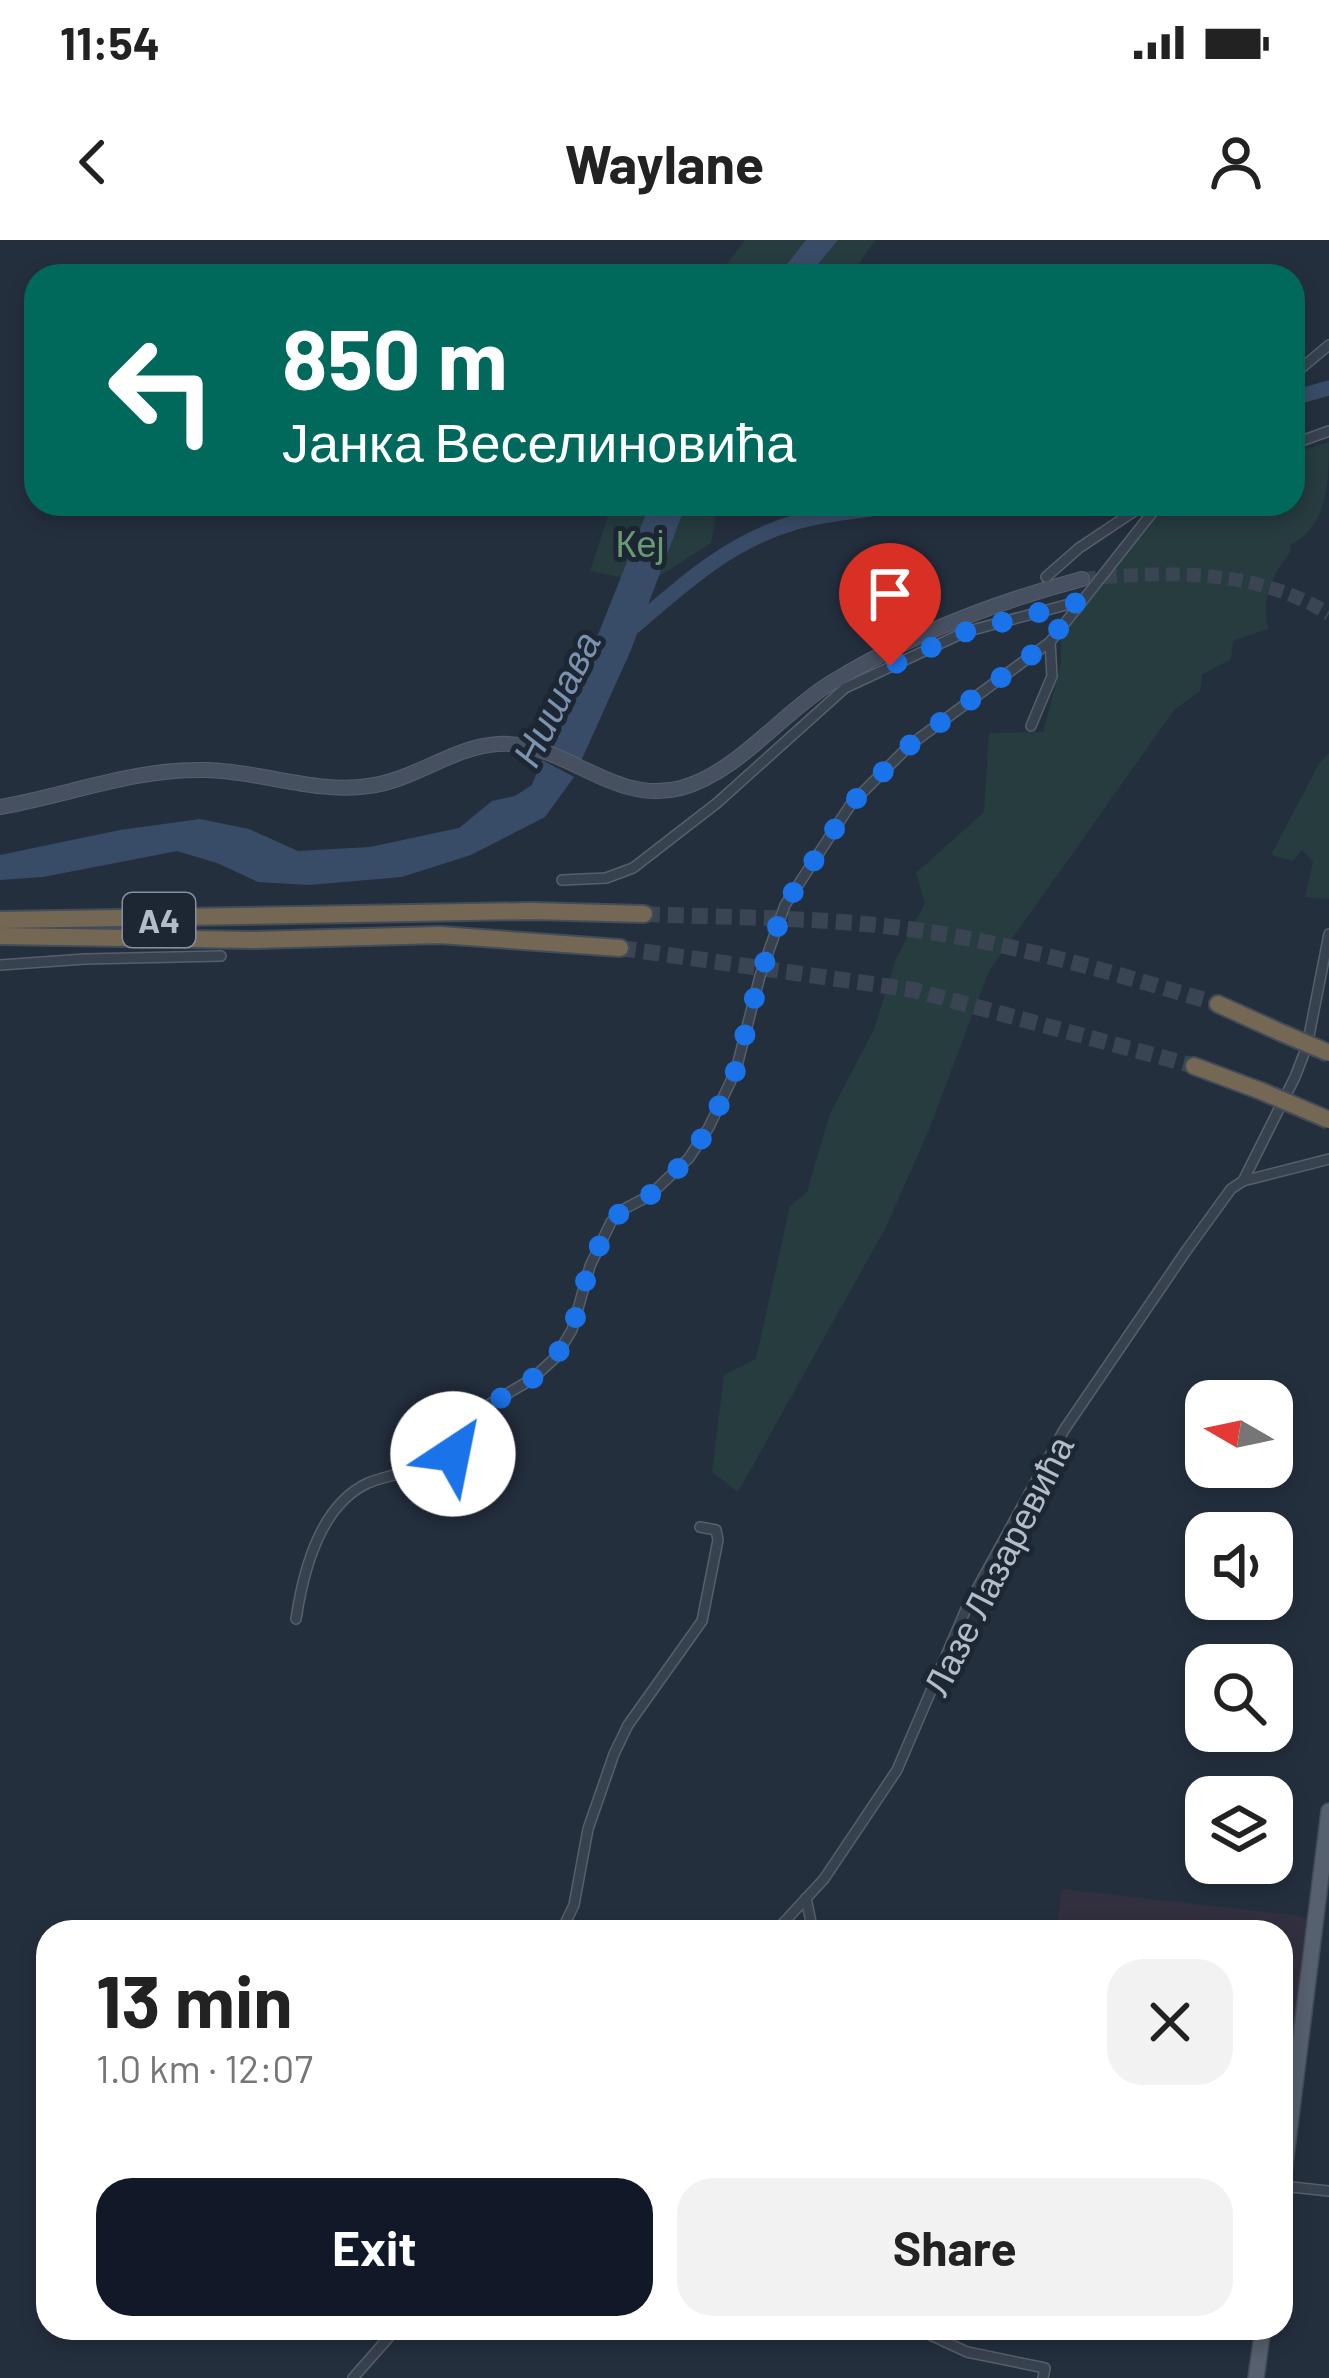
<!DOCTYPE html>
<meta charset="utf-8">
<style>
:root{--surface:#fff;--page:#f2f2f2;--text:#222;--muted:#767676;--accent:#111827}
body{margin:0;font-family:Barlow,sans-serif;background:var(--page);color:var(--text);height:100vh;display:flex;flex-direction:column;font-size:45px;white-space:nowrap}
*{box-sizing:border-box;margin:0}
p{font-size:39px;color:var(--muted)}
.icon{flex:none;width:66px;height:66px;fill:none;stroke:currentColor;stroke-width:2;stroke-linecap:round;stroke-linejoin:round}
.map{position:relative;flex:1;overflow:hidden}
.side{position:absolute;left:36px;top:1680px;width:1257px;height:420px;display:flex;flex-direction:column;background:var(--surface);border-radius:36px;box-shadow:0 6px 18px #0003}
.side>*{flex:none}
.top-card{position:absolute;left:24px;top:24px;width:1281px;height:252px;border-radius:36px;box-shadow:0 6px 18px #0003;background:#00695c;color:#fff;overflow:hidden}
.needle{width:78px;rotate:279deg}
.fabs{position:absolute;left:1185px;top:1140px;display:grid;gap:24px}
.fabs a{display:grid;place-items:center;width:108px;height:108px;border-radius:24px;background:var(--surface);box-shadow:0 6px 18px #0003;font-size:60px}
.pin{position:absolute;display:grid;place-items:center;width:102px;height:102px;color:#fff;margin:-123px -51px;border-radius:50% 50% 50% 0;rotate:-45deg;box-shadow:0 0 12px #0007}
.pin .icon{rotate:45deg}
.me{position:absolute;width:132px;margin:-66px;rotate:34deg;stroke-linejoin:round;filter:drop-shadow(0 0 9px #0008)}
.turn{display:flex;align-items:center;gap:42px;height:252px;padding:0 60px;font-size:54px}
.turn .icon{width:156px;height:156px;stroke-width:2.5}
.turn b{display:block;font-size:84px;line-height:102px}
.round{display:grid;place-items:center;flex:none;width:126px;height:126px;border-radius:36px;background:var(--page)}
.headline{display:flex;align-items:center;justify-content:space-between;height:204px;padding:0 60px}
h1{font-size:72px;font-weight:700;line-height:90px}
.cta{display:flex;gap:24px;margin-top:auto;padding:24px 60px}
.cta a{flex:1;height:138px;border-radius:36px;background:var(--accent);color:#fff;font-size:48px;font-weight:700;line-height:138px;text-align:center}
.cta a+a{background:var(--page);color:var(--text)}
.status{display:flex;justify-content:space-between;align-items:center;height:84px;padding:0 60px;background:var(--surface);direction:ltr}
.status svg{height:33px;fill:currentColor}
header{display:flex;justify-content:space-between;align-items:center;height:156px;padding:0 60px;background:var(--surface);font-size:54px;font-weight:700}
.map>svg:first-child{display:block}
.medical{fill:#32303f}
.green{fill:#263c3f}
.water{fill:#394c67}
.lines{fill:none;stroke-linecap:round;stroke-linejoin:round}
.river{stroke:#394c67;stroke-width:15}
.secondary-tunnel{stroke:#3a4453;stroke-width:14;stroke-dasharray:14 7;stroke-linecap:butt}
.highway-tunnel{stroke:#3a4453;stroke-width:16;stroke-dasharray:16 8;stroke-linecap:butt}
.street-casing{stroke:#565f6c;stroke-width:12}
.secondary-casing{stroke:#565f6c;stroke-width:16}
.primary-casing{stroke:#414a57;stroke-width:18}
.highway-casing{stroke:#434c59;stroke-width:20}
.street{stroke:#38414e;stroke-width:9}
.secondary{stroke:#465061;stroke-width:14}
.primary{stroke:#56606e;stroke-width:15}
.highway{stroke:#746855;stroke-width:16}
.highway-bridge-casing{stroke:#434c59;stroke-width:20;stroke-linecap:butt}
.highway-bridge{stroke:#746855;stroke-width:16}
.route{stroke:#1a73e8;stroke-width:21;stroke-dasharray:0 37.8}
.labels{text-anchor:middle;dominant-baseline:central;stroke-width:10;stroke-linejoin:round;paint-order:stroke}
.shield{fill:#1d2633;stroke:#878f9c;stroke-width:3}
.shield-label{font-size:33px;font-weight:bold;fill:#b4bcc9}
.park-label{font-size:36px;fill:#6b9a76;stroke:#1d2633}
.street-label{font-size:36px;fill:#b4bcc9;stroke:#1d2633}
.water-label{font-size:39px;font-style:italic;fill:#7c92b1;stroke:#1d2633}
</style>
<div class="status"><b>11:54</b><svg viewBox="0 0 49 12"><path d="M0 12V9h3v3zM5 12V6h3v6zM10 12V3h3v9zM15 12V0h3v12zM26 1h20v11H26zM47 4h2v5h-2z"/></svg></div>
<header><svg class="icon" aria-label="back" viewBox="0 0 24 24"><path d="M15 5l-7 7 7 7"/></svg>Waylane<svg class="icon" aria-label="person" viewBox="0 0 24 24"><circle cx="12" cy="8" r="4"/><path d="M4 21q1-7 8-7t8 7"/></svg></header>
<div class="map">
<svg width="1329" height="2138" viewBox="0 0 1329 2138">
<rect width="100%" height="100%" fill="#242f3e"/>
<polygon class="medical" points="1062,1649 1293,1675 1314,1681 1281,1933 1281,1692 1056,1692"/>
<g class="green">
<polygon points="745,0 876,0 849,36 718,36"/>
<path d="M1329 202C1329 238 1329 286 1290 305L1291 311C1272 335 1261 358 1268 389L1233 401 1231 419 1202 435 1200 451 1175 469 989 731 930 887 886 987 738 1252 712 1232 724 1135 756 1119 790 966 807 952 829 876 874 789 896 719 925 663 916 633 984 572 989 493 1043 492 1061 423V400L1112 324 1142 296 1160 267 1293 264V213Z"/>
<polygon points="612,264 718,264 711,303 649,343 590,331"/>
<polygon points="1329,513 1329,659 1305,657 1313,622 1302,610 1293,621 1271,615 1320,522"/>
</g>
<g class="water">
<polygon points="806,0 838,0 808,36 778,36"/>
<polygon points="650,264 686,264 631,410 581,521 553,508"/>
<polygon points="542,520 574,537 545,577 471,615 402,637 309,645 258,642 217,623 177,611 43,637 0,640 0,615 120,590 200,579 249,589 298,611 370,607 459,588 492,561 515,556 532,545"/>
</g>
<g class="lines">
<g class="river">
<polyline points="1293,158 1329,148"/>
<path d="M630 390C681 346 728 302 793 283 828 272 868 271 904 264"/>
</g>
<path class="secondary-tunnel" d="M1082 339C1166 331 1255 328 1329 374"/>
<g class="highway-tunnel">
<path d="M644 674C739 678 836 677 930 692 1028 707 1124 736 1218 764"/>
<polyline points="620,708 914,750 1194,826"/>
</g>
<defs>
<g id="street">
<polyline points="1293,135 1329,105"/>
<polyline points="1293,204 1329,191"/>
<polyline points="1046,337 1079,308 1145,264"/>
<polyline points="1031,486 1052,436 1050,402"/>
<polyline points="562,640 606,638 633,628 717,563 845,448 965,392 1077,362"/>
<polyline points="0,725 85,719 221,716"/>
<polyline points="1243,941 1329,919"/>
<path d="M296 1379C303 1332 320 1265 368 1243 394 1232 424 1232 449 1218L478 1171 532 1139 555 1118 572 1090 590 1026 611 982 624 969 649 956 689 918 709 887 736 830 760 736 785 665 851 564 910 505 1050 402 1159 264"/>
<polyline points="806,1658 813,1692"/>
<polyline points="561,1692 574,1665 588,1589 614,1514 628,1485 702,1381 718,1300 716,1290 700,1287"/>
<polyline points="775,1692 824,1639 897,1530 966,1369 1064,1190 1186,1011 1231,949 1243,941 1295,837 1307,806 1329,694"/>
<polyline points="1282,1946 1329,1951"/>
<polyline points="926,2093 967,2112 1045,2128 1043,2138"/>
<polyline points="353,2138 397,2088"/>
</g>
<path id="secondary" d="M0 567C69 555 135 528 206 530 261 531 315 554 369 546 415 540 452 507 498 504 565 500 611 566 681 548 738 532 780 475 829 444 905 397 996 362 1082 339"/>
<g id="primary">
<polyline points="1281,1957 1329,1571"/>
<polyline points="1256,2138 1263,2088"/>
</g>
<g id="highway">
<polyline points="0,680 532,671 644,674"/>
<polyline points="0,696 252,700 440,695 620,708"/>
<polyline points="1218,764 1282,793"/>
<polyline points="1194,826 1261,851"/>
</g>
</defs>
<use href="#street" class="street-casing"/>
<use href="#secondary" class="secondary-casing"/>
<use href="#primary" class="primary-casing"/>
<use href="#highway" class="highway-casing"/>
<use href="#street" class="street"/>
<use href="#secondary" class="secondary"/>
<use href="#primary" class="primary"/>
<use href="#highway" class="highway"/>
<defs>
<g id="highway-bridge">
<polyline points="1282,793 1329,813"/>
<polyline points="1261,851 1329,880"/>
</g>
</defs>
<use href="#highway-bridge" class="highway-bridge-casing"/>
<use href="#highway-bridge" class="highway-bridge"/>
</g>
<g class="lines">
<polyline class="route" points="453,1214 478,1172 532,1139 555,1118 572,1090 590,1025 611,982 624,969 649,956 689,918 709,887 736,830 760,736 785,665 851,564 910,505 1049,402 1079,362 965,392 890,426"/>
</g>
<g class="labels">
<rect class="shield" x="123" y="653" width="72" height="54" rx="9"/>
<g class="shield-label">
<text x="159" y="680">A4</text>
</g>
<g class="park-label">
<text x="640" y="302">Кеј</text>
</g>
<g class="street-label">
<text transform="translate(997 1325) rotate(-63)">Лазе Лазаревића</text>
</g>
<g class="water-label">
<text transform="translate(555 458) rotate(-63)">Нишава</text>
</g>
</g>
</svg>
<div class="fabs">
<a><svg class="needle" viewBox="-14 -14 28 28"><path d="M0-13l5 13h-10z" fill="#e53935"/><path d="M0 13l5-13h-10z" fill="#767676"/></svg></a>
<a><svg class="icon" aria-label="sound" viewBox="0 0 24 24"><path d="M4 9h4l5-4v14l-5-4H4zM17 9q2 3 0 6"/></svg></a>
<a><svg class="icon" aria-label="search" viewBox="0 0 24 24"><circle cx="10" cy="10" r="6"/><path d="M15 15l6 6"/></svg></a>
<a><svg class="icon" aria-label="layers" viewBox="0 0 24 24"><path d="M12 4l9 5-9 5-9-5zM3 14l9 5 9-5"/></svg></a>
</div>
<div class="pin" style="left:890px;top:426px;background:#d93025"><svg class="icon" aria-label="arrive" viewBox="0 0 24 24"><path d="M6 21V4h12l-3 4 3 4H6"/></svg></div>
<svg class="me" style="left:453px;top:1214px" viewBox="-20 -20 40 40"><circle r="19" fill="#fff"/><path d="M0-13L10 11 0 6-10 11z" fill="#1a73e8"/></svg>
<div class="top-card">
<div class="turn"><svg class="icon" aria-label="left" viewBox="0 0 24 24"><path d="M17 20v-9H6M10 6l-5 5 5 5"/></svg><div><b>850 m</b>Јанка Веселиновића</div></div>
</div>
<section class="side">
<div class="headline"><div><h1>13 min</h1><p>1.0 km · 12:07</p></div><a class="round"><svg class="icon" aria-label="close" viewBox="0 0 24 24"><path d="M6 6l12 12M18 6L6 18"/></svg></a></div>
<div class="cta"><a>Exit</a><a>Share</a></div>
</section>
</div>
